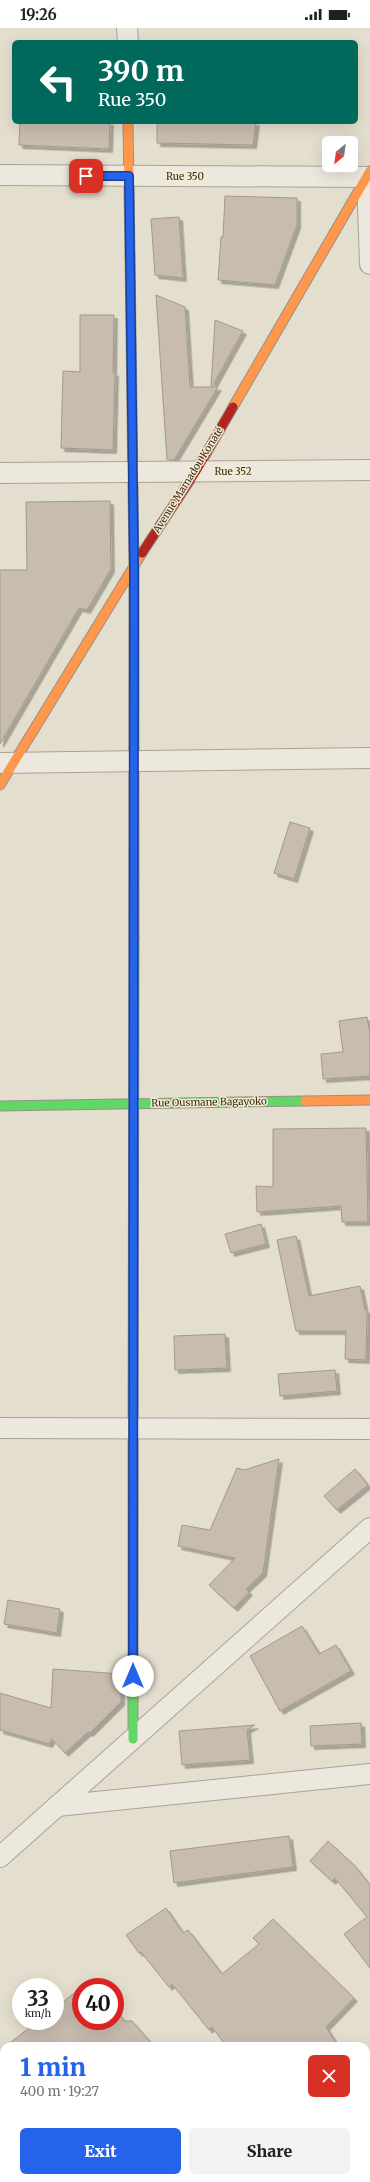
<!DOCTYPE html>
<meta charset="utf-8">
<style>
:root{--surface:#fff;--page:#f2f2f2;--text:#202124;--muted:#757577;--accent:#2563eb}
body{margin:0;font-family:Merriweather,serif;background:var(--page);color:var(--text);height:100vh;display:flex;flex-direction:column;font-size:15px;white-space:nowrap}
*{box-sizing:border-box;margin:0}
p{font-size:13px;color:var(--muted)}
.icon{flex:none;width:22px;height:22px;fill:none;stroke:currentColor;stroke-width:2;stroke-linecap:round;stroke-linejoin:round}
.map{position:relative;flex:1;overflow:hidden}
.sheet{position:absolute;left:0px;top:2014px;width:370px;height:140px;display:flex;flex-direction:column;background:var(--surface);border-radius:12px 12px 0 0;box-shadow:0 4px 16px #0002}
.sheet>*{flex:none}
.guide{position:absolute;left:12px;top:12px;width:346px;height:84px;border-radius:6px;box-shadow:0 4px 16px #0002;background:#00695c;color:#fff;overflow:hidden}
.needle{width:26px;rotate:209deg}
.buttons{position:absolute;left:322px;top:108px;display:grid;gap:8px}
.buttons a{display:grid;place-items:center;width:36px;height:36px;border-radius:6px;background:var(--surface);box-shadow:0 4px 16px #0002;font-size:20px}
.speed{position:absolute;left:12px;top:1950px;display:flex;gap:8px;font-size:20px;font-weight:700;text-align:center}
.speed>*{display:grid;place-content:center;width:52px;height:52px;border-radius:50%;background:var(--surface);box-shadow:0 4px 16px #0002;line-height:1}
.speed small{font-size:10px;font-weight:400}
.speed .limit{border:6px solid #d22;background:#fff;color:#111}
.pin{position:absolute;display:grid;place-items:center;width:34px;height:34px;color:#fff;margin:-17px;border-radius:8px;box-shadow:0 2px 6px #0006}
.me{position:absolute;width:44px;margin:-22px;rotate:0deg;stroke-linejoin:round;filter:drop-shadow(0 0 3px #0008)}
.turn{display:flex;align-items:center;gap:14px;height:84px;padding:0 20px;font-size:18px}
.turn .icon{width:52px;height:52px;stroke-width:2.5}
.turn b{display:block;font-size:28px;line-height:34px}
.round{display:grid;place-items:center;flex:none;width:42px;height:42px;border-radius:6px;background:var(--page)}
.headline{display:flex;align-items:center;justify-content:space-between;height:68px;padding:0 20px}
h1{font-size:24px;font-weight:800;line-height:30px;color:var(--accent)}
.button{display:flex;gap:8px;margin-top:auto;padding:8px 20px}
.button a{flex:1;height:46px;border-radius:6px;background:var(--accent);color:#fff;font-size:16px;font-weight:800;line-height:46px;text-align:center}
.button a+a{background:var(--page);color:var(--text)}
.status{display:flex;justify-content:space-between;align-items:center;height:28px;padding:0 20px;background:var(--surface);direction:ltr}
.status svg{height:11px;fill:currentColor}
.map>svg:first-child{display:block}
.building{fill:#c7bcad;stroke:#a3998c;filter:url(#shadow)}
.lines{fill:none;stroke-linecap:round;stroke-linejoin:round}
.street-casing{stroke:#a8a296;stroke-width:22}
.fast-casing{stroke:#989286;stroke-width:11}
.slow-casing{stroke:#989286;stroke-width:11}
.jam-casing{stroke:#989286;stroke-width:11}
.street{stroke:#ece8de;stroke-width:20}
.fast{stroke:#63d668;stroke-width:9}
.slow{stroke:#ff974d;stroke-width:9}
.jam{stroke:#b3261e;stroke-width:9}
.route-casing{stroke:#184099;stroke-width:10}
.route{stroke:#2563eb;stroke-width:7}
.labels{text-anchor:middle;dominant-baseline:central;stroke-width:3;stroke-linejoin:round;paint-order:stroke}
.street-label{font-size:10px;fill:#372b1e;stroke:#f5ecd2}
</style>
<div class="status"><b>19:26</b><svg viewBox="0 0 49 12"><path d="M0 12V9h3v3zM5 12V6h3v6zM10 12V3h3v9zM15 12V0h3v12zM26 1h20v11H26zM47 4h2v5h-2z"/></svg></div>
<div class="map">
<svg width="370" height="2154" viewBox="0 0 370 2154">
<defs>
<filter id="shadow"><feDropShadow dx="3.5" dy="3.5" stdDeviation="0" flood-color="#0004"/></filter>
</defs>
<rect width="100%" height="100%" fill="#e3decd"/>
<g class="building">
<polygon points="20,94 110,94 109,121 19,117"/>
<polygon points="157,94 256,94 253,117 157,115"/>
<polygon points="225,168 297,170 297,197 275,257 218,252 221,209 223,209"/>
<polygon points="179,189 183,250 155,247 151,191"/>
<polygon points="156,267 185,279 190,359 211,359 215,292 243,303 212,359 218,359 174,432 167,432"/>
<polygon points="80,287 114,287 113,345 115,345 113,422 61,420 63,343 80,344"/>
<polygon points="110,473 111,541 87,582 79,580 0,716 0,542 27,542 26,474"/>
<polygon points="290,794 310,800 294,851 274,845"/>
<polygon points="367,989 370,1006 370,1048 323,1051 321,1026 343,1024 339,993"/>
<polygon points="366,1100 368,1194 342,1194 341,1178 257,1184 256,1158 273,1159 273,1101"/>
<polygon points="261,1196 266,1216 231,1225 225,1206"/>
<polygon points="296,1208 309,1268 360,1258 365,1282 367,1282 366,1332 345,1331 346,1303 296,1303 277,1212"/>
<polygon points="225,1306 227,1340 175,1342 174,1308"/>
<polygon points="335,1342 337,1363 280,1368 278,1346"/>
<polygon points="279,1431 263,1545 246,1561 249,1564 234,1580 209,1557 235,1530 178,1518 182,1497 210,1502 237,1440 244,1442"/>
<polygon points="355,1441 368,1457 337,1482 324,1468"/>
<polygon points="8,1572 60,1581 57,1605 4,1596"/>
<polygon points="302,1598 319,1626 336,1617 351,1643 280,1683 250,1628"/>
<polygon points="53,1641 121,1646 121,1674 90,1705 88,1704 65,1725 52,1711 49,1716 0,1702 0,1665 51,1680"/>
<polygon points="361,1695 362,1716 311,1718 310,1698"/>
<polygon points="255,1697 247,1702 250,1732 182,1737 179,1703"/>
<polygon points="289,1808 293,1839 174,1855 170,1823"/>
<polygon points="328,1813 354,1837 370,1857 370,1940 344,1906 367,1889 335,1850 332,1853 310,1833"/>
<polygon points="166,1880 183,1905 188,1902 222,1946 259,1916 253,1910 273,1891 354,1970 326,1999 338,2018 226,2018 212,1999 209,2002 172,1956 169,1959 141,1924 139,1925 126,1907"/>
<polygon points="92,1951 98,1959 82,1959"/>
<polygon points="81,1960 81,1993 115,1993 115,1981 124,1993 132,1993 154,2018 6,2018 38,1993 55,1993 55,1980"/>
</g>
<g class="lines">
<defs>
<g id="street">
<polyline points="127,0 128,14"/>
<polyline points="0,147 370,149"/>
<polyline points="367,149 370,236"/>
<polyline points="0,445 370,442"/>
<polyline points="0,735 370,730"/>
<polyline points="0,1400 370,1401"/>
<polyline points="57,1778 370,1746"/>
<polyline points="0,1829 370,1500"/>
<polyline points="366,2110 370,2106"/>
<polyline points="319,2154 323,2150"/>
</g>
<g id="fast">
<polyline points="130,228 134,537 134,720"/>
<polyline points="0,1078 305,1073"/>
<polyline points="133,1405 134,909"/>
<polyline points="133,1711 133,1635"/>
</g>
<g id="slow">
<polyline points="128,94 130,228"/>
<polyline points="233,379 370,143"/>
<polyline points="0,757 142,525"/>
<polyline points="134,909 134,720"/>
<polyline points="305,1073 370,1072"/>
<polyline points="133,1635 133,1405"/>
</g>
<polyline id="jam" points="142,525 196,443 233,379"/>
</defs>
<use href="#street" class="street-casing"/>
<use href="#fast" class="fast-casing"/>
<use href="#slow" class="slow-casing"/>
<use href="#jam" class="jam-casing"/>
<use href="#street" class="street"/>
<use href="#fast" class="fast"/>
<use href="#slow" class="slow"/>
<use href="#jam" class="jam"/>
</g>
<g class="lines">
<defs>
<polyline id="route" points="86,148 129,148 134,537 133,1648"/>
</defs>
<use href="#route" class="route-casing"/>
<use href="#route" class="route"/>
</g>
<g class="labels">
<g class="street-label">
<text x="185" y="148">Rue 350</text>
<text x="233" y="443">Rue 352</text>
<text transform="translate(188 452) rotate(-58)">Avenue Mamadou Konaté</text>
<text transform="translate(209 1074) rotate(-1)">Rue Ousmane Bagayoko</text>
</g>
</g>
</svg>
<div class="buttons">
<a><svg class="needle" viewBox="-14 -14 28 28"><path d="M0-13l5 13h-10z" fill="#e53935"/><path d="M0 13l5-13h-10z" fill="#757577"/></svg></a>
</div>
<div class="speed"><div>33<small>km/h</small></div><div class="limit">40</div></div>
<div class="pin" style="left:86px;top:148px;background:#d93025"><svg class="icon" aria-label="arrive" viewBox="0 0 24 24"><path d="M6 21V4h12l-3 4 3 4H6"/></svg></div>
<svg class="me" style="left:133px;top:1648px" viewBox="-20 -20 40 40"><circle r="19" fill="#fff"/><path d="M0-13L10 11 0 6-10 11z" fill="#2563eb"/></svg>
<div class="guide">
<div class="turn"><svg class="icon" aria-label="left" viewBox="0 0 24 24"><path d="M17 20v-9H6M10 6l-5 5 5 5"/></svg><div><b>390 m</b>Rue 350</div></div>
</div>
<section class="sheet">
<div class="headline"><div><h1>1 min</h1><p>400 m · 19:27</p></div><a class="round" style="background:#d93025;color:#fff"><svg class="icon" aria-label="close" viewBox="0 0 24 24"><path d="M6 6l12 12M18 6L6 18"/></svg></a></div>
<div class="button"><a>Exit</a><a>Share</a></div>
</section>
</div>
